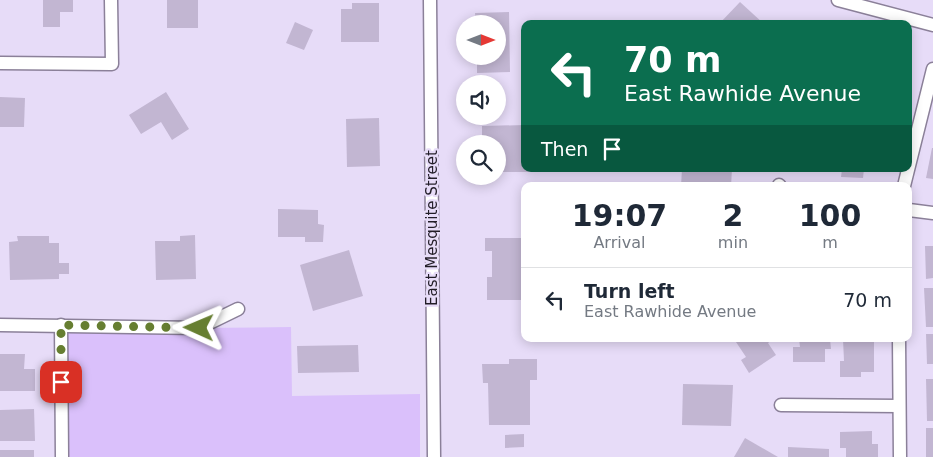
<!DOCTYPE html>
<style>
:root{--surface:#fff;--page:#f6f6f7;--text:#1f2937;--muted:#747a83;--line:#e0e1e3}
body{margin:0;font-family:"DejaVu Sans",sans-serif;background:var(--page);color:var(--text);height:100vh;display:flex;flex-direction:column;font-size:19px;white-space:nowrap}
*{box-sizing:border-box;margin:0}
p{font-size:16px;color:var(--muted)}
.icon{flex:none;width:28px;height:28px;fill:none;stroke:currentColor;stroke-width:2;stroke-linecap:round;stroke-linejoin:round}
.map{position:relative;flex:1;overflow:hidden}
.panel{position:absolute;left:521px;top:182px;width:391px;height:160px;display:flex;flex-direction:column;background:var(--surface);border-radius:10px;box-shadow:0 2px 12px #0003}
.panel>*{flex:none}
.banner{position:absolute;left:521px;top:20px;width:391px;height:152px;border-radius:10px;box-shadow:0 2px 12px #0003;background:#0b6e4f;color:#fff;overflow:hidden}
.needle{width:32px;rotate:90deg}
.tools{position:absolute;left:456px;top:15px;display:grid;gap:10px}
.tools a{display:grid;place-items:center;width:50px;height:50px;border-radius:50%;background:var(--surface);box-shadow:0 2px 12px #0003;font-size:25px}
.pin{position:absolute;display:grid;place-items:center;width:42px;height:42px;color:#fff;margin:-21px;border-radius:10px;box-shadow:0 2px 8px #0006}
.me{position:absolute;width:55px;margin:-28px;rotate:271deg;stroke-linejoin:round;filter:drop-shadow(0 0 4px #0008)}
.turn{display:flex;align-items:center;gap:18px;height:105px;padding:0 20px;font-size:22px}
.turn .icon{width:65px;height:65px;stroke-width:2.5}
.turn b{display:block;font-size:35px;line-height:42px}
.then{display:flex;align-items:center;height:48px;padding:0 20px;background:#0003;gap:10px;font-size:19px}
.eta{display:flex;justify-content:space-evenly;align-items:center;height:85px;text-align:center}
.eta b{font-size:30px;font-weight:600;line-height:35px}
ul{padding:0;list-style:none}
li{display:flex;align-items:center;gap:15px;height:65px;padding:0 20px;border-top:1px solid var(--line)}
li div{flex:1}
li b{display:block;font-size:19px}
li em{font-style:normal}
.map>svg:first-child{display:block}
.green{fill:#dac0fb}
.building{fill:#c2b6d2}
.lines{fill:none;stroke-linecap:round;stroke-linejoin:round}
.street-casing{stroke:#8b8099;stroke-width:15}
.street{stroke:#fff;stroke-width:12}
.route{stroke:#667e31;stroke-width:9;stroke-dasharray:0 16.2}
.labels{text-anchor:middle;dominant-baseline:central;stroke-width:4.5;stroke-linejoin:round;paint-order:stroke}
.street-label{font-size:15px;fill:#221d27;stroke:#e7dcf8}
</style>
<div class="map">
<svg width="933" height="457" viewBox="0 0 933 457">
<rect width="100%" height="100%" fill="#e7dcf8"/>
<polygon class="green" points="61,325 199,328 291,327 292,396 420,394 420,457 62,457"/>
<g class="building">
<polygon points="43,0 73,0 73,12 60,12 60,27 43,27"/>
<rect x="167" y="0" width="31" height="28"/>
<polygon points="740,2 764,24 719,24"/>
<polygon points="352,3 379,3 379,42 341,42 341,9 352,9"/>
<polygon points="509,12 510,72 477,73 477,56 498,56 498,24 476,24 475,13"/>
<polygon points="295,22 313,30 304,50 286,43"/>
<polygon points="166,92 189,129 172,140 161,122 141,134 129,115"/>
<polygon points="0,97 25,98 24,127 0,127"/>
<polygon points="379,118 380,166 347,167 346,119"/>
<polygon points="525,125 525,169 532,169 532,172 498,172 498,144 482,144 482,126"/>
<polygon points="932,148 933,148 933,179 926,178"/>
<polygon points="682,169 732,169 731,186 681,186"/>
<polygon points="842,169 864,169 863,178 841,177"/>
<polygon points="278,209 318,210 318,224 324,225 323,242 305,242 305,237 278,237"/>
<polygon points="195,235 196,279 156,280 155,241 180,241 180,236"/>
<polygon points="17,236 49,236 49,243 59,243 59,263 69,263 69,274 59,274 59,279 10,280 9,242 18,241"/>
<polygon points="485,238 522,238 522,274 525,274 525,300 487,300 487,277 492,277 492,251 485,251"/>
<polygon points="925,246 933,246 933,278 926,279"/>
<polygon points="349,250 363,296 313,311 300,265"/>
<polygon points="924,288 933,288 933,327 926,327"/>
<polygon points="926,334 933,334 933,364 927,364"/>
<polygon points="734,339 771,339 772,340 768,343 776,355 749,373 741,360 746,357"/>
<polygon points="799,339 830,339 831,349 825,349 825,362 793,362 793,347 800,347"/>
<polygon points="843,339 874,339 874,372 861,372 861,377 840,377 840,361 844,361"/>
<polygon points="358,345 359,372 298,373 297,346"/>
<polygon points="0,354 25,354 24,369 35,369 35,391 0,391"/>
<polygon points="509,359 537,359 537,380 530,380 530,425 489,425 488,383 483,383 482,364 509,364"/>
<polygon points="926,379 933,379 933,421 927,421"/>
<polygon points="683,384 733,385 731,426 682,425"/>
<polygon points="34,409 35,441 0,441 0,410"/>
<rect x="926" y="428" width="7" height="29"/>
<polygon points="872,431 872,444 878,444 878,457 846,457 846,448 840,448 840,432"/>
<polygon points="524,434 524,447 505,448 505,435"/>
<polygon points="745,438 778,457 734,457"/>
<polygon points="788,447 829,449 829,457 788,457"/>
<rect x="0" y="450" width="34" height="7"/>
</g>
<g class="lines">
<defs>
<g id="street">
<polyline points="430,0 434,457"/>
<polyline points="838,0 933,25"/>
<polyline points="0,63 112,64 111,0"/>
<polyline points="779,185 780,186"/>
<polyline points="904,186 933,69"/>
<polyline points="909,210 933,213"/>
<polyline points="0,325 199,328 238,309"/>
<polyline points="61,325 62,457"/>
<polyline points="899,339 900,457"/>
<polyline points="781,405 899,406"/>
</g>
</defs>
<use href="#street" class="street-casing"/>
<use href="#street" class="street"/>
</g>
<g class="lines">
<polyline class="route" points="61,382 61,325 199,328"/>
</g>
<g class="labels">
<g class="street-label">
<text transform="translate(432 228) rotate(-90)">East Mesquite Street</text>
</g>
</g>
</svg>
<div class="tools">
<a><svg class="needle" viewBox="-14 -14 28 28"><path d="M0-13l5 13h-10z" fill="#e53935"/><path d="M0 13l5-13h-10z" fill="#747a83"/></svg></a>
<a><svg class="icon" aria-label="sound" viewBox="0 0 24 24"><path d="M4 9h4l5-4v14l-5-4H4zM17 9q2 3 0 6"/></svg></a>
<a><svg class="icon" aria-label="search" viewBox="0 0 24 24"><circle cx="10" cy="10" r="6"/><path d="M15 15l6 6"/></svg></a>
</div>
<div class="pin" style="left:61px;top:382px;background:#d93025"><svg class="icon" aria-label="arrive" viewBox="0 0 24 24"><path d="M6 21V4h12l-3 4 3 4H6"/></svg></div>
<svg class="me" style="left:199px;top:328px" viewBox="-20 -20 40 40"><path d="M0-17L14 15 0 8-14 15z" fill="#667e31" stroke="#fff" stroke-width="4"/></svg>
<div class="banner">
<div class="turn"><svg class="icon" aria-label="left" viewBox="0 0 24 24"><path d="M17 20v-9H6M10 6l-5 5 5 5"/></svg><div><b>70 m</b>East Rawhide Avenue</div></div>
<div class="then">Then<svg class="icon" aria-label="arrive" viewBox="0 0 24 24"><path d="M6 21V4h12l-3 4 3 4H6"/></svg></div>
</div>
<section class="panel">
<div class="eta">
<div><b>19:07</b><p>Arrival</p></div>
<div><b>2</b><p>min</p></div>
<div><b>100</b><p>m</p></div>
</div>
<ul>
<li><svg class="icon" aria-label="left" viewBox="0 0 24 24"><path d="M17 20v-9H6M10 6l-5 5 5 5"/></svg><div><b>Turn left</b><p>East Rawhide Avenue</p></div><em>70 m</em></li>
</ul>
</section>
</div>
